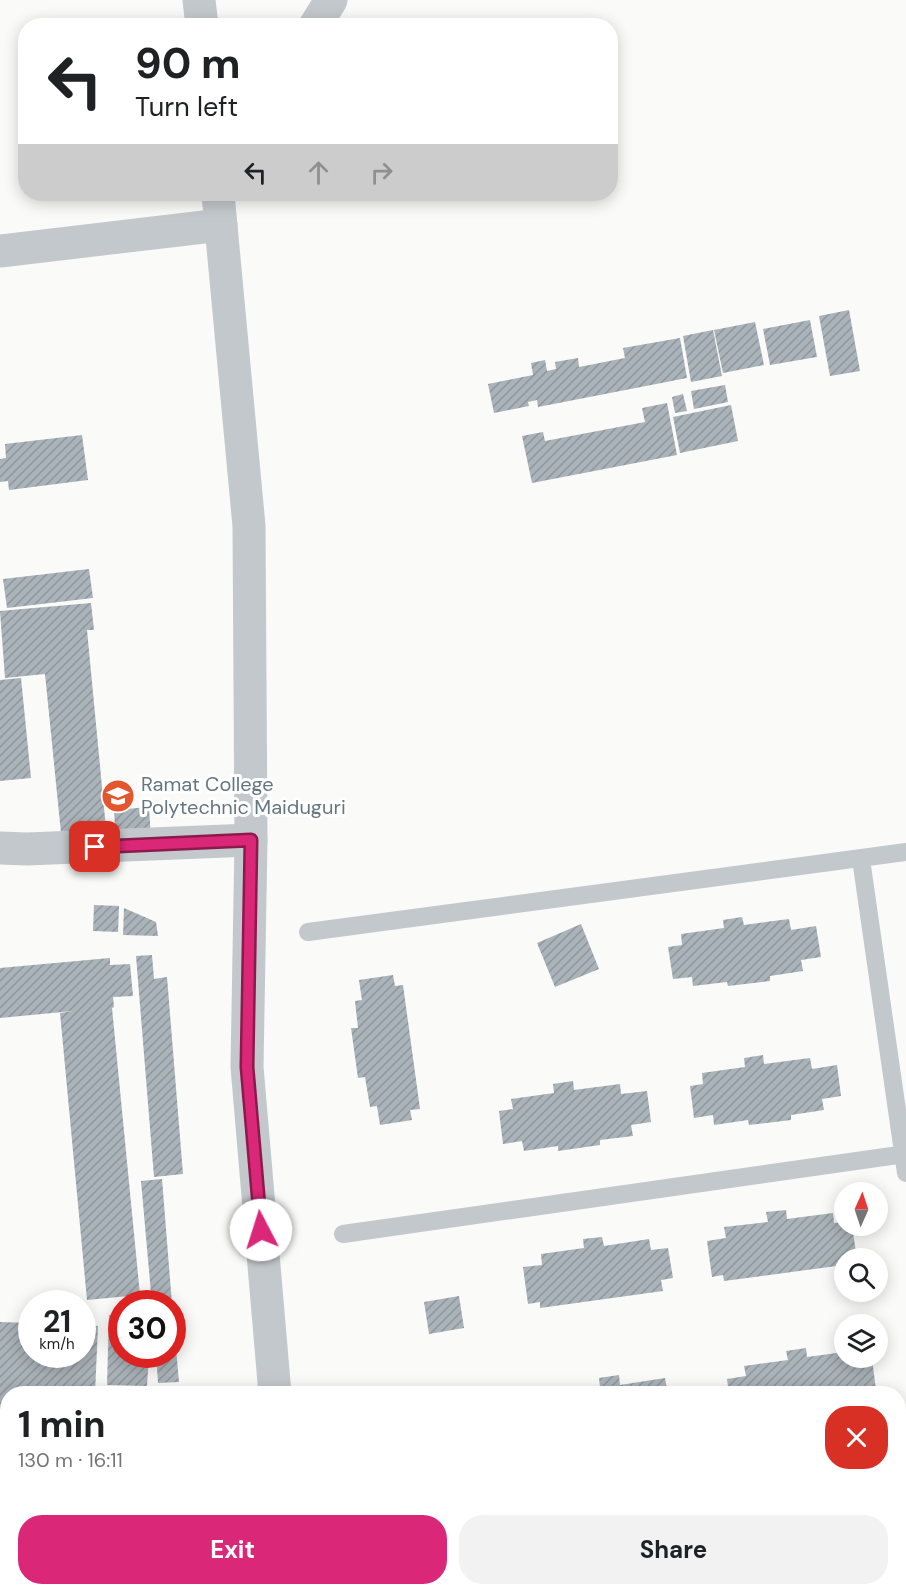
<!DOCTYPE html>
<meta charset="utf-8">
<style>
:root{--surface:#fff;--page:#f2f2f2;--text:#202124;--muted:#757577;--accent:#db2777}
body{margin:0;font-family:"DM Sans",sans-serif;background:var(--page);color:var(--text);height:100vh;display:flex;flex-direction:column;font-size:22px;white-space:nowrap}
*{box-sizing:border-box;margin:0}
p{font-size:20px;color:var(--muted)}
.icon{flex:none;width:33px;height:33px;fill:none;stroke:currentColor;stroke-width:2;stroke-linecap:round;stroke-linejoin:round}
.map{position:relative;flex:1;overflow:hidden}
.details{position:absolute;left:0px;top:1386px;width:906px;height:210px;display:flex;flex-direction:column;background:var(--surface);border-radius:24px 24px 0 0;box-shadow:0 3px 15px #0003}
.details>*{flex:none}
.hud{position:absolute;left:18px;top:18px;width:600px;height:183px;border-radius:24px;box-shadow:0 3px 15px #0003;background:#fff;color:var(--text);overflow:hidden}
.needle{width:39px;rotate:3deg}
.tools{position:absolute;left:834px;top:1182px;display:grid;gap:12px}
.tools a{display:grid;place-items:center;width:54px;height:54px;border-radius:50%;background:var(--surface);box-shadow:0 3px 15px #0003;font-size:30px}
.speed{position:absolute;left:18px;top:1290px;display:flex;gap:12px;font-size:30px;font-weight:700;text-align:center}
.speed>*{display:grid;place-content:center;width:78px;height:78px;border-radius:50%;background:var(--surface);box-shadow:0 3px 15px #0003;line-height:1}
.speed small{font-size:15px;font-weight:400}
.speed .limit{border:9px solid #d22;background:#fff;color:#111}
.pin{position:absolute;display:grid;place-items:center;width:51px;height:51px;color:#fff;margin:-26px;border-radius:12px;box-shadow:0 3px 9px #0006}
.me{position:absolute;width:66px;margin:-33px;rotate:355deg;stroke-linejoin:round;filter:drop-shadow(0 0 4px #0008)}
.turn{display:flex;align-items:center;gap:21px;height:126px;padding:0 18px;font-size:27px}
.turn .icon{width:78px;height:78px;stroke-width:2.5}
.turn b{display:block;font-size:42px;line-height:51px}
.lanes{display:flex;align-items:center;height:57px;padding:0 18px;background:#0003;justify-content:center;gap:30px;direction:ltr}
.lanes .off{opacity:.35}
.round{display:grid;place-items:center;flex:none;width:63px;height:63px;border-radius:24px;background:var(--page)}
.overview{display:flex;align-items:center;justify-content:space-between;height:102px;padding:0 18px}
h1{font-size:36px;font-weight:700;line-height:45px}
.cta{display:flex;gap:12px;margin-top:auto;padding:12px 18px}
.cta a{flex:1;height:69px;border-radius:24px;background:var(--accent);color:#fff;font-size:24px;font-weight:700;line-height:69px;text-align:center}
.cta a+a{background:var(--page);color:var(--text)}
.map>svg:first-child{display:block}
.building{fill:url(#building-hatch)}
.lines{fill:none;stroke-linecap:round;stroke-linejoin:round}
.trunk-casing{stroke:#b4b9bd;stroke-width:35}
.service{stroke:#c3c8cc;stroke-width:18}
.minor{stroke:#c3c8cc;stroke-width:33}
.trunk{stroke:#fff;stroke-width:33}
.route-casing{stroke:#8e194d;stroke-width:15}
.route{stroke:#db2777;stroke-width:10}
.labels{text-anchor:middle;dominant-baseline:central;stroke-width:6;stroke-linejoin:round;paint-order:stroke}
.poi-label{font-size:20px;fill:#657683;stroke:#fff;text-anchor:start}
</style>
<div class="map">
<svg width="906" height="1596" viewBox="0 0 906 1596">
<defs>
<pattern id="building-hatch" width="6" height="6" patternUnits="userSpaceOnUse" patternTransform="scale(1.5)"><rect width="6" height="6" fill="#aab3b9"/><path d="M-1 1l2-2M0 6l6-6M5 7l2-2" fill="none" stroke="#8e969c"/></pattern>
</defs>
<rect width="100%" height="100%" fill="#fafaf8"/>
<g class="building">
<polygon points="849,310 860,371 830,376 819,316"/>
<polygon points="810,320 817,357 770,365 763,329"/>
<polygon points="755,322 764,365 723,373 714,330"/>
<polygon points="713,330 722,376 691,382 683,336"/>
<polygon points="680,338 687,378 538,407 537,400 528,402 529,406 494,413 488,384 533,375 531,363 545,360 547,371 556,369 555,362 578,358 579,367 625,358 623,348"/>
<polygon points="725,385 728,402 694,409 691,391"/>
<polygon points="683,394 687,411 675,413 672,397"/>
<polygon points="667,403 677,455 532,483 522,436 543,432 545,441 645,422 642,408"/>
<polygon points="731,405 738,441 680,453 673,417"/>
<polygon points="82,435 88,480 9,490 8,481 0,482 0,459 6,458 5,444"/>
<polygon points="89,569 93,598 7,608 3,579"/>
<polygon points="91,603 94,630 87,630 107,839 62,843 45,674 5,678 0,611"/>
<polygon points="21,678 31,778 0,781 0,680"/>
<polygon points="149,807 151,839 116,841 114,810"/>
<polygon points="94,905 119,906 118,932 93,931"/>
<polygon points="124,908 156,922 158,936 123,935"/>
<polygon points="742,917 744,925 789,919 791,930 816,926 821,957 801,960 803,971 770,976 770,981 728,986 727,982 693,986 692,977 673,979 668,947 682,945 681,934 724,928 723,920"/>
<polygon points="581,924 599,969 555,987 537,943"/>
<polygon points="152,955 154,979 167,977 183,1174 154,1177 136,956"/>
<polygon points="110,958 110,965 130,964 133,996 113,997 114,1007 112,1008 140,1295 87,1300 60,1013 73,1011 0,1018 0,968"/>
<polygon points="393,975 395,986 403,985 420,1109 410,1110 412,1120 380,1125 377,1106 370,1107 365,1077 358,1078 351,1028 358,1028 355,1001 362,1000 359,980"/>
<polygon points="763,1055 764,1064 810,1058 812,1069 837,1065 841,1096 822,1099 824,1110 791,1115 791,1120 749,1125 748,1120 714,1125 713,1115 694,1118 690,1086 703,1084 702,1073 745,1067 744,1058"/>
<polygon points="573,1081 574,1090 620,1084 621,1094 647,1091 651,1122 631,1125 633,1136 600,1140 600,1145 558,1151 558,1146 524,1151 522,1141 503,1144 499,1111 513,1109 511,1099 554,1093 553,1084"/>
<polygon points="162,1179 172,1304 152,1304 141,1181"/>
<polygon points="786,1210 787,1219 833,1213 834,1223 844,1222 844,1226 852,1226 856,1252 845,1253 844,1265 724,1281 723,1275 712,1277 707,1241 726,1238 724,1227 768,1222 766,1212"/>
<polygon points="602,1237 604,1246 649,1239 651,1250 668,1248 673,1278 661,1280 663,1291 540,1308 540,1302 528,1304 523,1267 542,1265 541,1254 584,1248 583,1239"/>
<polygon points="459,1296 464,1328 429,1334 424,1302"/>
<polygon points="109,1315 122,1315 122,1354 149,1354 147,1386 107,1385"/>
<polygon points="0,1322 32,1323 32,1354 82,1354 82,1325 98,1326 95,1394 8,1394 8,1434 0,1434"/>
<polygon points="172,1326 174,1326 179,1382 158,1383 156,1354 172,1354"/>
<polygon points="806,1348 807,1357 844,1352 844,1358 854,1358 854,1362 872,1359 876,1390 865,1391 865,1394 729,1394 727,1379 746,1376 744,1366 788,1360 786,1351"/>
<polygon points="619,1375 620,1385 665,1378 667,1389 684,1386 685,1394 565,1394 600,1387 599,1378"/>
<polygon points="0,1476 8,1476 8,1558 0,1557"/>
<rect x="176" y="1588" width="24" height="8"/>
</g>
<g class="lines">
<defs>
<g id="trunk">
<polyline points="898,1570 906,1568"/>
<polyline points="734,1596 780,1588"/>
</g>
</defs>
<use href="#trunk" class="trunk-casing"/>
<g class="service">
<polyline points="861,859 906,1173"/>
<polyline points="308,932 906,852"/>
<polyline points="343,1234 906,1154"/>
<polyline points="898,1439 906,1438"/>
</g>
<g class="minor">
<polyline points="199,0 202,26"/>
<polyline points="315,26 331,0"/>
<polyline points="218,194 249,526 251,840 247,1067 275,1394"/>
<polyline points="0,251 221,225"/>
<polyline points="0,848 27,849 251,840"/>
<polyline points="302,1588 304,1596"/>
</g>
<use href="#trunk" class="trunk"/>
</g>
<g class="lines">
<defs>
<polyline id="route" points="95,847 251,840 247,1067 261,1230"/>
</defs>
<use href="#route" class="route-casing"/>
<use href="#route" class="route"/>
</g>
<defs>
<symbol id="school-disc" viewBox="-11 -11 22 22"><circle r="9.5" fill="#e4572e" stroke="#fff"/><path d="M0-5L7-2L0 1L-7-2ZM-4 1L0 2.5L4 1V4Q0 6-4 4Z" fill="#fff"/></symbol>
</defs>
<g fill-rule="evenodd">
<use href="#school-disc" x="99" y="777" width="38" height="38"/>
</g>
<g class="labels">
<g class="poi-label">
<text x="141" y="784">Ramat College<tspan x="141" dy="23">Polytechnic Maiduguri</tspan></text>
</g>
</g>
</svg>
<div class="tools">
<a><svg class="needle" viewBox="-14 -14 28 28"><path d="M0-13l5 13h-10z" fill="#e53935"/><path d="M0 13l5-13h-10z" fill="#757577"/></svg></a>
<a><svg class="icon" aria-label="search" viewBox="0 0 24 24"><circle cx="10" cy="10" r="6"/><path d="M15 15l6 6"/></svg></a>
<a><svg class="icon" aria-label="layers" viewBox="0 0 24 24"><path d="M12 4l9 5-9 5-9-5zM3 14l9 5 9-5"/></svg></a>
</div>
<div class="speed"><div>21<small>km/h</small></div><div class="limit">30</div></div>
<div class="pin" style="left:95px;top:847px;background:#d93025"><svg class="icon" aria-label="arrive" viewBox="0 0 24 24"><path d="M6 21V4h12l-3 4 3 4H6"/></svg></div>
<svg class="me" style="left:261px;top:1230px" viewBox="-20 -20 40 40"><circle r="19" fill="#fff"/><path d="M0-13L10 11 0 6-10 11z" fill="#db2777"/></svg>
<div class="hud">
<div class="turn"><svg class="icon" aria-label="left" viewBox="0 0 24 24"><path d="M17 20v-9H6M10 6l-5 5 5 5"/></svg><div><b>90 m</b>Turn left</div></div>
<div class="lanes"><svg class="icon" aria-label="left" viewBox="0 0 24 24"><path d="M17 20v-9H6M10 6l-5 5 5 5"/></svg><svg class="icon off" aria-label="ahead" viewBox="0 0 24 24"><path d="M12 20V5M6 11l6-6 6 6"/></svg><svg class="icon off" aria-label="right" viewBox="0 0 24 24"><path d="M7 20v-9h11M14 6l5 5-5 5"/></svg></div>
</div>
<section class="details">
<div class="overview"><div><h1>1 min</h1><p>130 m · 16:11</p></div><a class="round" style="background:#d93025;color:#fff"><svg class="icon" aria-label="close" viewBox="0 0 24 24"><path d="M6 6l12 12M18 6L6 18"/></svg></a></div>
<div class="cta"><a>Exit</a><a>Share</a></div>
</section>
</div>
